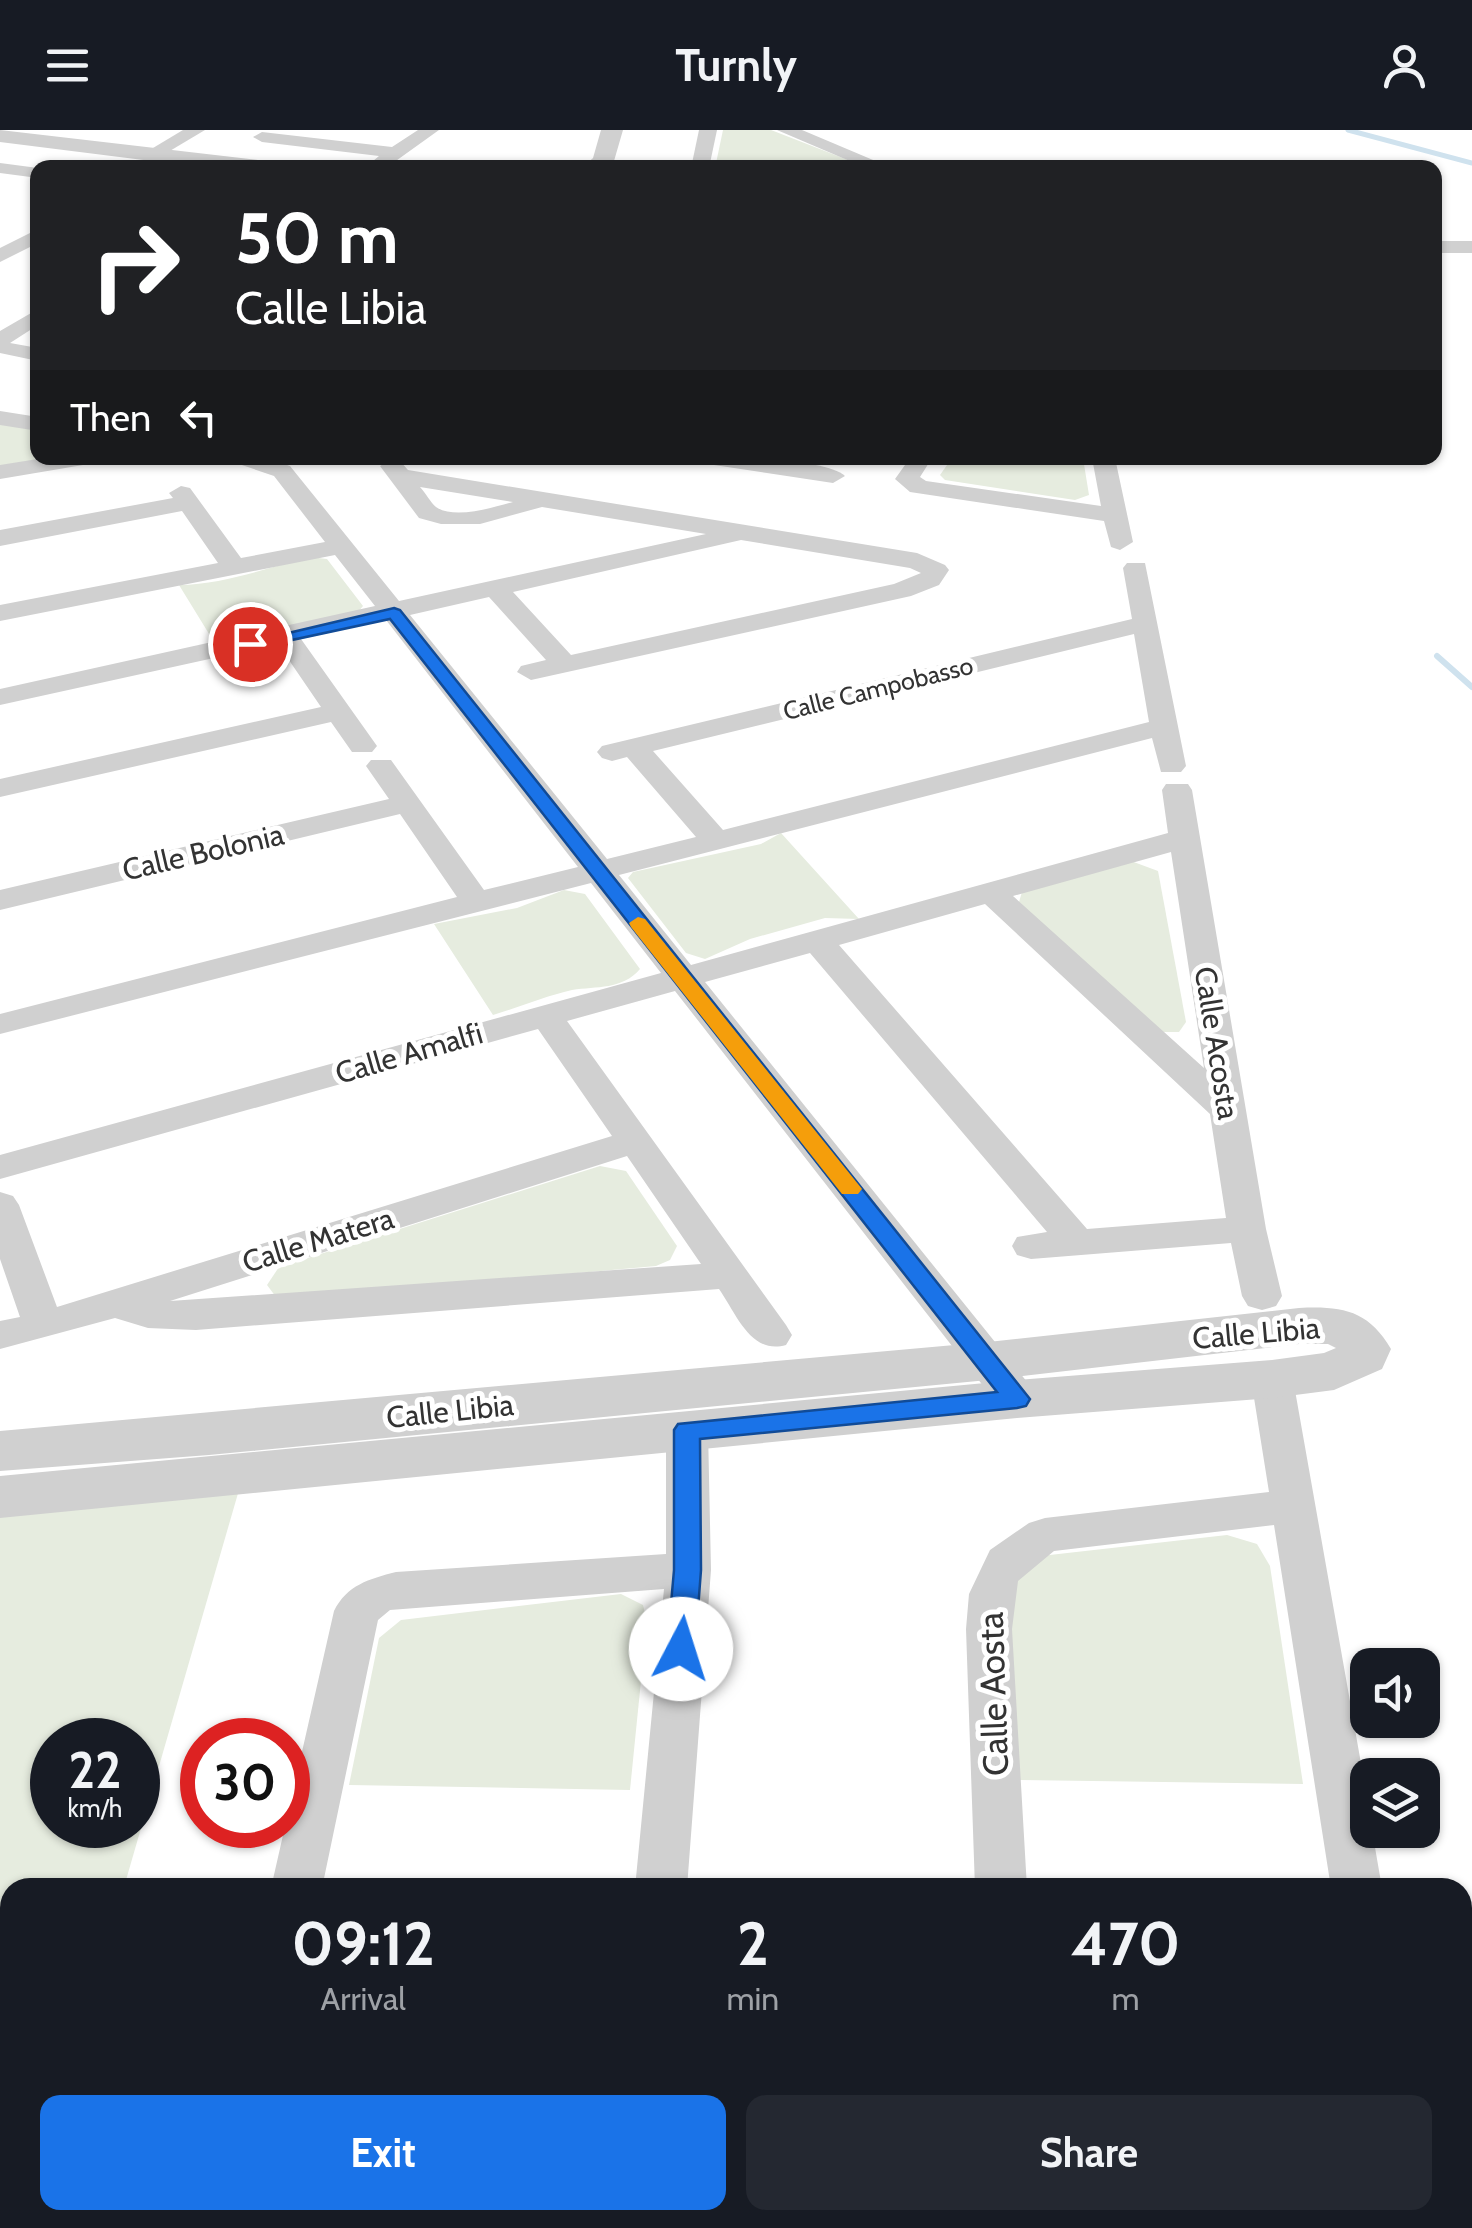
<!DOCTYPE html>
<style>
:root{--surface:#171b24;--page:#242831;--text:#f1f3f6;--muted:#9ea1a6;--accent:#1a73e8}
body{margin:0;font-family:Cabin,sans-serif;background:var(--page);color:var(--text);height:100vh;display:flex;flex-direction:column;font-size:38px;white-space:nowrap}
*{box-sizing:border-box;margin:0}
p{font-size:32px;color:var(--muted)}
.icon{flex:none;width:55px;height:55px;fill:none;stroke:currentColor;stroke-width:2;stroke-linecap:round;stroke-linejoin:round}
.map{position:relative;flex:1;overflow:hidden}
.details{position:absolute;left:0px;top:1748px;width:1472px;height:352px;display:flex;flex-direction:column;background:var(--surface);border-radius:30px 30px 0 0;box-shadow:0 2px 8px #0004}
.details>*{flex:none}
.top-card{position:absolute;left:30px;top:30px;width:1412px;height:305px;border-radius:20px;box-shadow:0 2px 8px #0004;background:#202124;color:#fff;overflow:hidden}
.tools{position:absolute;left:1350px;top:1518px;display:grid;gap:20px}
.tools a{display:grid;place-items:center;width:90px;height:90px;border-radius:20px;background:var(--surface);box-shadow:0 2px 8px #0004;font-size:50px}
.speed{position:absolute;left:30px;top:1588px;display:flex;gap:20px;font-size:50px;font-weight:700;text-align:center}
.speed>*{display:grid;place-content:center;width:130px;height:130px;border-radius:50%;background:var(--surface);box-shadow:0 2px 8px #0004;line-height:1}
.speed small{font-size:25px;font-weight:400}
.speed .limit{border:15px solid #d22;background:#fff;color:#111}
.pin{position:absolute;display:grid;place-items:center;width:85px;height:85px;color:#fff;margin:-42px;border:5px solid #fff;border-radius:50%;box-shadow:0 2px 10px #0007}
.me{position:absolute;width:110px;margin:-55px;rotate:5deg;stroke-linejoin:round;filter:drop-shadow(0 0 8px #0008)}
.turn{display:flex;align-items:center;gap:35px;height:210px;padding:0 40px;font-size:45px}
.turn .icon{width:130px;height:130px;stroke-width:2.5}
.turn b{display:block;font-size:70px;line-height:85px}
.then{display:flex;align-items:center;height:95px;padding:0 40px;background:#0003;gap:20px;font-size:38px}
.eta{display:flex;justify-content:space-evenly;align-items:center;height:170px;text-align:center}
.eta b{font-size:60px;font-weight:700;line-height:70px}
.button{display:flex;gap:20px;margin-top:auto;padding:20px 40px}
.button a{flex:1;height:115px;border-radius:20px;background:var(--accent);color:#fff;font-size:40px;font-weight:700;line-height:115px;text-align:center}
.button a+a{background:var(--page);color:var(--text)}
header{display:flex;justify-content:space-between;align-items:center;height:130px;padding:0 40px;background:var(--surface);font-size:45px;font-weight:700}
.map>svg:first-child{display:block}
.green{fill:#e6ecdf;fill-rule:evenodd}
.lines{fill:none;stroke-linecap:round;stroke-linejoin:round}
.stream-far1{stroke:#cfe2ee;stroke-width:5}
.stream{stroke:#cfe2ee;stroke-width:6}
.minor{fill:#d0d0d0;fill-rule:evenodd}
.tertiary{fill:#d0d0d0;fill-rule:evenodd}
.route{fill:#1a73e8;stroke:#114b97;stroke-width:2.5}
.slow{fill:#f59e0b}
.labels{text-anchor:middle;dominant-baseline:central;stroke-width:10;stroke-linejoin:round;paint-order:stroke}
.far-street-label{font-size:25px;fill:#333;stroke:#fff}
.street-label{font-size:30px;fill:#333;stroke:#fff}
.near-street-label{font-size:35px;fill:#333;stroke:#fff}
</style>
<header><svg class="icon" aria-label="menu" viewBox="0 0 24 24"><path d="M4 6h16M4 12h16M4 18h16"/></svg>Turnly<svg class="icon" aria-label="person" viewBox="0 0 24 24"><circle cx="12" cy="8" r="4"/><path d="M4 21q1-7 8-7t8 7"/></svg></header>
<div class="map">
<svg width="1472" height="2098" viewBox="0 0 1472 2098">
<rect width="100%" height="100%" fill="#fff"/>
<g class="green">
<polygon points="723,0 771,0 866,37 715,38"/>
<polygon points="0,294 37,299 38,328 48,328 0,336"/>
<polygon points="952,328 1083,328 1089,365 1075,370 945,350 940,345"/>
<path d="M310 427 327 429 363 476 358 482 214 512 179 455C225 454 266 438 310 427Z"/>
<polygon points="781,703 859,789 825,788 750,809 705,829 686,823 628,748 633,742 761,714"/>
<polygon points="1131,731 1158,741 1186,892 1179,902 1152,902 1019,772 1022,762"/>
<path d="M564 760 585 764 640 839C622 860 597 856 572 860 546 866 519 877 493 885L434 794 517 778Z"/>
<polygon points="600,1036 626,1041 677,1116 670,1130 656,1136 300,1168 276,1167 267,1155 279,1137"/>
<path d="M241 1353 124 1757 10 1758V2090H28L25 2098H0V1379ZM52 1610H138V1695H52Z"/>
<polygon points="1227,1405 1257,1414 1270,1436 1303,1654 1020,1650 1005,1444 1023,1428"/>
<polygon points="621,1464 643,1475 647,1491 630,1660 349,1655 379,1508 401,1490"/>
</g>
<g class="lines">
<polyline class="stream-far1" points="1348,0 1472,33"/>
<polyline class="stream" points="1437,526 1472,557"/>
<g class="minor">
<polygon points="183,0 205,0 158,28 152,29 143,24"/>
<polygon points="418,0 439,0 386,38 367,36 379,26 262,12 253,7 262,2 392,17"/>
<polygon points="699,0 717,0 709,38 691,38"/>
<polygon points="777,0 802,0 892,38 866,38"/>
<polygon points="0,33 38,38 38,48 0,43"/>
<polygon points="38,99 38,113 0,132 0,118"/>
<rect x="1435" y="111" width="37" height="12"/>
<polygon points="38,179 38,195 10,213 38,218 38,231 0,223 0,201"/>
<polygon points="0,281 38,287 38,301 0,295"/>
<polygon points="44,328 95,328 83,335 0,349 0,335"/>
<path d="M232 328H266L290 336 399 471 706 404 542 377 480 394H441L419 388 380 336 392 329 400 331 408 340 917 423 945 435 949 440 939 455 911 466 531 550 517 542 521 536 546 530 489 467 410 485 607 729 696 707 627 627 612 631 602 628 597 622 602 616 1132 489 1123 438 1127 433H1145L1186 636 1181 642H1161L1152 608 619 745 691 835 1168 703 1162 660 1166 654H1188L1192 660 1266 1099 1282 1166 1276 1176 1262 1180 1248 1176 1242 1166 1231 1113 1031 1129 1017 1125 1012 1116 1017 1107 1047 1102 810 823 705 852 1032 1258 1038 1269 1032 1280 1017 1284 1002 1280 675 861 567 891 786 1195 792 1205 786 1215C751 1225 737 1185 719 1159L196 1200 148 1198 115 1188 0 1219V1191L20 1187 0 1129V1062L13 1066 19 1075 57 1177 612 1006 538 899 0 1049V1025L661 843 591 753 0 904V884L457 767 400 684 0 780V760L389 669 366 636 371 630H391L484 760 578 737 386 490 301 509 377 616 372 622H352L331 592 0 667V649L321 577 278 514 0 575V559L375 476 335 425 0 491V475L218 433 182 381 0 416V400L173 368 169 363 181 356 190 358 241 428 325 412 274 346 236 333ZM420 357 513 372C494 377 455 390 436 377 431 373 425 362 420 357ZM741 410 910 438 921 443 894 454 571 525 513 462ZM1134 504 1149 592 723 700 653 621ZM1171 722 1204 938 1013 766ZM985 774 1210 984 1226 1088 1087 1099 839 815ZM627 1026 701 1134 170 1171Z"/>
<path d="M702 328C729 326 828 329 845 346L833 353 714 335Z"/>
<polygon points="910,328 932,328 920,347 926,351 1101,376 1092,328 1115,328 1133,412 1120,420 1111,417 1104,391 910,362 895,349"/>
<polygon points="1272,1234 1287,1238 1293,1249 1368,1673 1368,1700 1372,1700 1382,1758 1331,1758 1274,1395 1054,1421 1018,1451 1012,1499 1027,1758 975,1758 966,1499 969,1464 990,1420 1029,1393 1045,1388 1269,1362 1251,1249 1257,1238"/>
<path d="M687 1284 702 1289 708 1300 711 1440 687 1758H635L664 1459 390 1480 378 1490 322 1758H271L334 1481C347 1455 369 1449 396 1442L666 1424V1300L672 1289Z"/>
<polygon points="194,2090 252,2090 250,2098 192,2098"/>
<polygon points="605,2090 663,2090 662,2098 604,2098"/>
<rect x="989" y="2090" width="58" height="8"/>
<polygon points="1386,2090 1444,2090 1445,2098 1387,2098"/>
</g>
<g class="tertiary">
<polygon points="0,0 266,31 277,38 207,38 0,12"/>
<polygon points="601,0 623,0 614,31 609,38 582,38 593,28"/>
<path d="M1299 1178C1342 1176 1368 1180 1391 1219L1382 1239 1334 1260 1272 1268 1017 1288 0 1388V1346L1017 1250 1272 1230 1324 1223 1336 1218 1328 1214H1299L988 1250 209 1325 0 1341V1301L988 1212Z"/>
</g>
</g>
<polygon class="route" points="394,478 400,480 1030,1269 1026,1276 1017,1278 700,1309 701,1440 695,1519 691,1527 681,1531 671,1527 667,1519 674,1440 674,1300 678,1294 997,1262 390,489 250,519 242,514"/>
<polygon class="slow" points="638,787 645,789 858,1054 862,1059 858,1064 842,1064 631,797 629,793"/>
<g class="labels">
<g class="far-street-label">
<text transform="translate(878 558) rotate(-14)">Calle Campobasso</text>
</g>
<g class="street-label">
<text transform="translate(203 722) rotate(-13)">Calle Bolonia</text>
<text transform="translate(1217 913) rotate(81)">Calle Acosta</text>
<text transform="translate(409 923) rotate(-16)">Calle Amalfi</text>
<text transform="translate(318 1110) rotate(-17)">Calle Matera</text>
<text transform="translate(1256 1203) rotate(-5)">Calle Libia</text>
<text transform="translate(450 1281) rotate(-6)">Calle Libia</text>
</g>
<g class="near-street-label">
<text transform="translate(993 1564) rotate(-92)">Calle Aosta</text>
</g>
</g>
</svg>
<div class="tools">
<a><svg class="icon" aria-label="sound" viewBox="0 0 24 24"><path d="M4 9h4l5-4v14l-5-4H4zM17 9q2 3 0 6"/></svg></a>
<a><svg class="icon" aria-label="layers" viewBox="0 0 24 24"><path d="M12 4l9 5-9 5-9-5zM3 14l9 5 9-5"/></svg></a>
</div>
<div class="speed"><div>22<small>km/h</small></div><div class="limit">30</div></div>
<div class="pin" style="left:250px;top:514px;background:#d93025"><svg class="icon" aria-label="arrive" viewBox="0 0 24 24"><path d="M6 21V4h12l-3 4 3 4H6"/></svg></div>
<svg class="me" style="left:681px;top:1519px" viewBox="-20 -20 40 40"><circle r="19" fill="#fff"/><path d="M0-13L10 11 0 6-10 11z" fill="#1a73e8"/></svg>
<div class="top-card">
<div class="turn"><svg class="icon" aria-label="right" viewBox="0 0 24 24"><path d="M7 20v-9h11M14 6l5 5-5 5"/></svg><div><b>50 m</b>Calle Libia</div></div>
<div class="then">Then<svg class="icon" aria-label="left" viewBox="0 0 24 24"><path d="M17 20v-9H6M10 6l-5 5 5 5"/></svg></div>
</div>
<section class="details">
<div class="eta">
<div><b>09:12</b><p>Arrival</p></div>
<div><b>2</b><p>min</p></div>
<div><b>470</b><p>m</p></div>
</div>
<div class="button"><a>Exit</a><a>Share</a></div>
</section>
</div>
